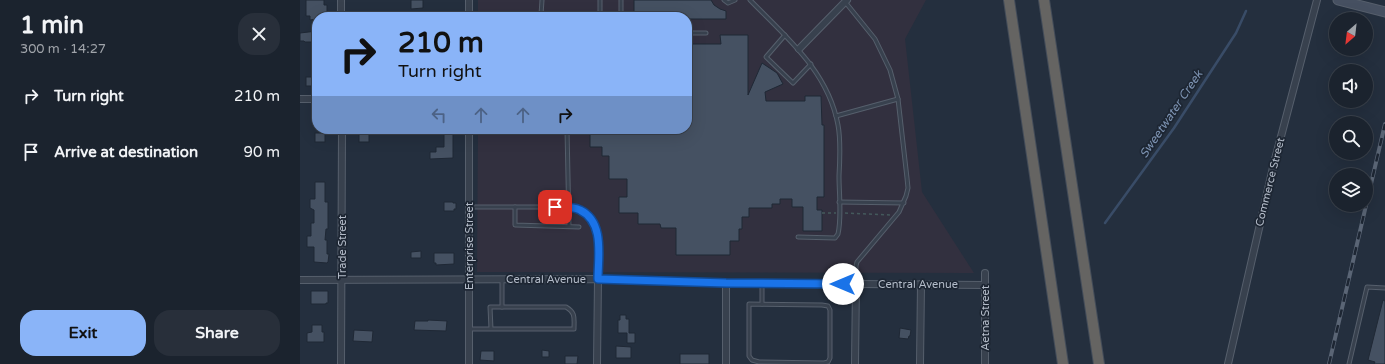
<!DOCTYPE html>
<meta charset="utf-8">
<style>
:root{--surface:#1b232e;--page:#282f3a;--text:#f1f3f6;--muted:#a0a4aa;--line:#39404a;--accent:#8ab4f8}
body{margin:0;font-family:"Varela Round",sans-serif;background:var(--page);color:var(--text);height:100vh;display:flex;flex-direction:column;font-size:15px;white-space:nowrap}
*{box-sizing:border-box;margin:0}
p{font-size:13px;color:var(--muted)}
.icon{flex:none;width:22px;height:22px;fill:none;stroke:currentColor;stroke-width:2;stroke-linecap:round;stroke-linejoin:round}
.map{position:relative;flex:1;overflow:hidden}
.panel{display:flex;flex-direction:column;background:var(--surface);width:300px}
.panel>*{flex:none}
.guide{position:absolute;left:12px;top:12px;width:380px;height:122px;border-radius:16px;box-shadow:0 4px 16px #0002,0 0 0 1px var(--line);background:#8ab4f8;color:#111;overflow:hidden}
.needle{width:26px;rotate:208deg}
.buttons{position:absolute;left:1029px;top:12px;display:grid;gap:8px}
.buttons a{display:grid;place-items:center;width:44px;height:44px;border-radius:50%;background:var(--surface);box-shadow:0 4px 16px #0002,0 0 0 1px var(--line);font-size:20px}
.pin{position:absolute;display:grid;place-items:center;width:34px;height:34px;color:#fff;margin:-17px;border-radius:8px;box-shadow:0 2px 6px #0006}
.me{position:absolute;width:44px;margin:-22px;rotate:270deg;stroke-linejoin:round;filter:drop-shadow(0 0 3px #0008)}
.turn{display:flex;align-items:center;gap:14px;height:84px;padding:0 20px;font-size:18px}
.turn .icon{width:52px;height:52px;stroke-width:2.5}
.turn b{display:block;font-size:28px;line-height:34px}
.lanes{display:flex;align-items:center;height:38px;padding:0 20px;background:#0003;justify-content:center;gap:20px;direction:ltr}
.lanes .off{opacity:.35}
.round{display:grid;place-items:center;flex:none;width:42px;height:42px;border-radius:16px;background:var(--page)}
.head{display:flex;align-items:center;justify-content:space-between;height:68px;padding:0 20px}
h1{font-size:24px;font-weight:700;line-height:30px}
.button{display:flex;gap:8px;margin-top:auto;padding:8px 20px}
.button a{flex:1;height:46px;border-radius:16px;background:var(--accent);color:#111;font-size:16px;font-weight:700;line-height:46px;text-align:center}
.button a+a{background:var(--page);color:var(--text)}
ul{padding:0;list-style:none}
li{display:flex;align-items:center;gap:12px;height:56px;padding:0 20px}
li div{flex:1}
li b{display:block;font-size:15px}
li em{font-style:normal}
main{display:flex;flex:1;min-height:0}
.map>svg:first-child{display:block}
.medical{fill:#32303f}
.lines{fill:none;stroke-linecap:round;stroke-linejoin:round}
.stream{stroke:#394c67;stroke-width:2.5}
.building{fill:#455162;stroke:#1f2835}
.service-casing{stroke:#565f6c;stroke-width:5}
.minor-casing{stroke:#565f6c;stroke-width:8}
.secondary-casing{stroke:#565f6c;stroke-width:11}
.trunk-casing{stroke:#434c59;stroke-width:12}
.path{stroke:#44595c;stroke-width:1.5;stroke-dasharray:3 3;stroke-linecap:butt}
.service{stroke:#38414e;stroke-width:3}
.minor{stroke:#38414e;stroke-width:6}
.secondary{stroke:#465061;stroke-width:9}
.trunk{stroke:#656462;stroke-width:10}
.rail-casing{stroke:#5a6575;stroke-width:4}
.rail{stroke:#1d2633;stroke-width:2.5;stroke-dasharray:8;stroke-linecap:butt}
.route-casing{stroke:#114b97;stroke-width:10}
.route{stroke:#1a73e8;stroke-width:7}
.labels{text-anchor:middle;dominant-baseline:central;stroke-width:3.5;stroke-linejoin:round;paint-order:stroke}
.street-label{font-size:11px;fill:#b4bcc9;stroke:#1d2633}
.water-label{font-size:12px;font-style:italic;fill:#7c92b1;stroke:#1d2633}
</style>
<main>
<section class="panel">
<div class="head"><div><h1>1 min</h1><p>300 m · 14:27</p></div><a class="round"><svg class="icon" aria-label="close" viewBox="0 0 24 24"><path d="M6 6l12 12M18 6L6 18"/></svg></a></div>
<ul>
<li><svg class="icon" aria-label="right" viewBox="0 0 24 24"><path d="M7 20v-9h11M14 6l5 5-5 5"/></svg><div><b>Turn right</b></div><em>210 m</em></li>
<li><svg class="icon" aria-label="arrive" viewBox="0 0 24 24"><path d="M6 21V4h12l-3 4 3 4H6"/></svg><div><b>Arrive at destination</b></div><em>90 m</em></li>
</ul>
<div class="button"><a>Exit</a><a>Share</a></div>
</section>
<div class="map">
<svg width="1085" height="364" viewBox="0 0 1085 364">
<rect width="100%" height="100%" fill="#242f3e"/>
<polygon class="medical" points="178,0 626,0 605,39 622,192 674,273 177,272 178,129 387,129 387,17 178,17"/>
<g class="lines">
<polyline class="stream" points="805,223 874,128 936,33 946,11"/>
</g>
<g class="building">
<polygon points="6,0 24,0 24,5 27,5 27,16 17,17 17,19 10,20 10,16 6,16"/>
<polygon points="111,0 123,0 123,8 111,9"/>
<polygon points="334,0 411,0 414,5 420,9 426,11 426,19 387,19 387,17 334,17"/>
<polygon points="17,31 17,42 5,42 4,41 0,41 0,33"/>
<polygon points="420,35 448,35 448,95 462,63 477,73 483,84 465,92 466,101 505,101 505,96 521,96 522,125 524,125 524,197 517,197 517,210 522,210 522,231 503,231 503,207 492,207 492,199 480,199 480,204 472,204 472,208 449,208 449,217 442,217 442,229 439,229 439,241 430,241 430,255 376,255 376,228 361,228 360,224 338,224 338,213 319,213 319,197 327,197 327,179 309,179 309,156 302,156 302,147 290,147 290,129 387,129 387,44 421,44"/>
<rect x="6" y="77" width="11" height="9"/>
<rect x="59" y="130" width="10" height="12"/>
<rect x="15" y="133" width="10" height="9"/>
<polygon points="144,133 153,133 153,158 130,159 130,152 136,152 136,147 144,147"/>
<polygon points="15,182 25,182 25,202 28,202 28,229 26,229 25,240 27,240 27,254 29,254 28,262 27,263 14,262 14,247 7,247 7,236 11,236 11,223 14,223 14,210 10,208 10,199 15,199"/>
<polygon points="144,202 153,202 153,203 156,203 156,209 154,209 154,211 144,211"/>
<polygon points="121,251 121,258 111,258 111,252"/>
<polygon points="134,253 154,253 154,264 136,265 136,263 134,263"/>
<polygon points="11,291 28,291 28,303 26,303 26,304 11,304"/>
<polygon points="1083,300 1085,301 1085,364 1074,364 1075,362 1068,360"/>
<polygon points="320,315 326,315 326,319 329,319 329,333 335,333 335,343 327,343 327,333 318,333 318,320 320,320"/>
<polygon points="128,320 147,321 146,331 114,330 115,321 128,321"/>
<polygon points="12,325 22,325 22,332 24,332 24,342 7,342 7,333 12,332"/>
<polygon points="600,328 611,330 610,336 609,336 608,339 599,338"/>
<polygon points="54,330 73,331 72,342 53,341"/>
<polygon points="316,346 331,347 331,358 316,358"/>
<polygon points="242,350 249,351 249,357 242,357"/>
<polygon points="181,351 194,351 194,361 180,360"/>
<rect x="380" y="354" width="29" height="10"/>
<polygon points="265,356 278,356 277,364 265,364"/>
</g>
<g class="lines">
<defs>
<g id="service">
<polyline points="321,0 321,17"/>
<polyline points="424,0 428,3 435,0"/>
<path d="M450 0C486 37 528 71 538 125 541 141 540 159 539 176 539 195 542 216 538 234L535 238 498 237"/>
<polyline points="546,3 575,39 590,70 598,99 607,178 608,188 606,196 599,212 557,262 556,266 556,284"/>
<polyline points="241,15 242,0"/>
<polyline points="300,16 300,0"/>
<polyline points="192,17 193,15 300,15"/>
<polyline points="387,33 406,33"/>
<polyline points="485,35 466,57 493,83 511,64"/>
<polyline points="536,116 598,99"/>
<polyline points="267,129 269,226"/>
<polyline points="539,202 604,203"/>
<path d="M169 207H269C276 208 284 210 289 215 303 230 298 260 298 279"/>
<polyline points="215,207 215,225 279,227"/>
<polyline points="202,279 202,307"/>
<polyline points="462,283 462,304"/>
<polygon points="449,304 522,305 528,306 530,310 530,358 528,362 524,363 459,362 452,360 449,356"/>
<path d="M169 329H274C274 318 276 313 266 307H190L191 329"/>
<polyline points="1049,364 1067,287 1085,288"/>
</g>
<g id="minor">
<polyline points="41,0 41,17"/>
<polyline points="169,0 169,17"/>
<polyline points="499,49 547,0"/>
<polyline points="0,99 17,99"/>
<polyline points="685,273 685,364"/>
<polyline points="0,280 298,279 426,283 685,285"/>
<polyline points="41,364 42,129"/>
<polyline points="169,364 169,129"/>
<polyline points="297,364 298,279"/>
<polyline points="426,364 426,283"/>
<polyline points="555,364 556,284"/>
<polyline points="620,364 621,284"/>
<polyline points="928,364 974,163 1017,0"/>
</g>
<polyline id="secondary" points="1038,0 1085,12"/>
<g id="trunk">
<polyline points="709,0 763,364"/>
<polyline points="744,0 799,364"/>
</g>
</defs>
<use href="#service" class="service-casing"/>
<use href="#minor" class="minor-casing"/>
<use href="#secondary" class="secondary-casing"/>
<use href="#trunk" class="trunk-casing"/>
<g class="path">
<polyline points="522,213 536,213"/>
<polyline points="545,213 590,215"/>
</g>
<use href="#service" class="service"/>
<use href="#minor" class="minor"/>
<use href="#secondary" class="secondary"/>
<use href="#trunk" class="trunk"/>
<defs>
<polyline id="rail" points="1029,364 1085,124"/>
</defs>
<use href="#rail" class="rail-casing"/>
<use href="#rail" class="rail"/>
</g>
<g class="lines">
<defs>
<path id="route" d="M255 207C263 207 273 206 280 210 305 222 298 257 298 279L426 283 543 284"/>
</defs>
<use href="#route" class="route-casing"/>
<use href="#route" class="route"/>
</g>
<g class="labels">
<g class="street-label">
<text transform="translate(970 182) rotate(-76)">Commerce Street</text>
<text transform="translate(169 246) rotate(-90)">Enterprise Street</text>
<text transform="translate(42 247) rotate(-90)">Trade Street</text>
<text x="246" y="279">Central Avenue</text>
<text x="618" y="284">Central Avenue</text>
<text transform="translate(685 318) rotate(-90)">Aetna Street</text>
</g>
<g class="water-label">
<text transform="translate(871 114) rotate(-56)">Sweetwater Creek</text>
</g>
</g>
</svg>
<div class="buttons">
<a><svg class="needle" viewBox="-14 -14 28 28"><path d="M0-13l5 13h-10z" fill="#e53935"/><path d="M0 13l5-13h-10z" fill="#a0a4aa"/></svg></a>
<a><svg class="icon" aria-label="sound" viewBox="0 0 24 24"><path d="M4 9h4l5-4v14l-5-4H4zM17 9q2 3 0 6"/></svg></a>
<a><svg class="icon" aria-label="search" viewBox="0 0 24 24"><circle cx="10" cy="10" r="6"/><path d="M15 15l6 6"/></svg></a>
<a><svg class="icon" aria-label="layers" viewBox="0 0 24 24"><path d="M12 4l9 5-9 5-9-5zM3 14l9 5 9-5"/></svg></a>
</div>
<div class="pin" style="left:255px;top:207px;background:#d93025"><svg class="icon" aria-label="arrive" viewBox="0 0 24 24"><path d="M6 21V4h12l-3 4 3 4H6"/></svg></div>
<svg class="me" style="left:543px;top:284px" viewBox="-20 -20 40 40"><circle r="19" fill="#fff"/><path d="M0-13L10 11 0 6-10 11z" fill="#1a73e8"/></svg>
<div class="guide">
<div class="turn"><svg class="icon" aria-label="right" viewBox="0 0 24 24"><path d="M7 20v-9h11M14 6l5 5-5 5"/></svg><div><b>210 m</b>Turn right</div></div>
<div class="lanes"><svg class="icon off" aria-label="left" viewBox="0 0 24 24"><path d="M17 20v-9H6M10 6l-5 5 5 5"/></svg><svg class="icon off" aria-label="ahead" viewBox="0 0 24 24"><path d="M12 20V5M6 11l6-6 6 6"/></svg><svg class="icon off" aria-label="ahead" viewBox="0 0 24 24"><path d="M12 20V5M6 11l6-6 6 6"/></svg><svg class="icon" aria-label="right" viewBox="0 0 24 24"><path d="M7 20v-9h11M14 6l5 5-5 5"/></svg></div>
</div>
</div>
</main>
